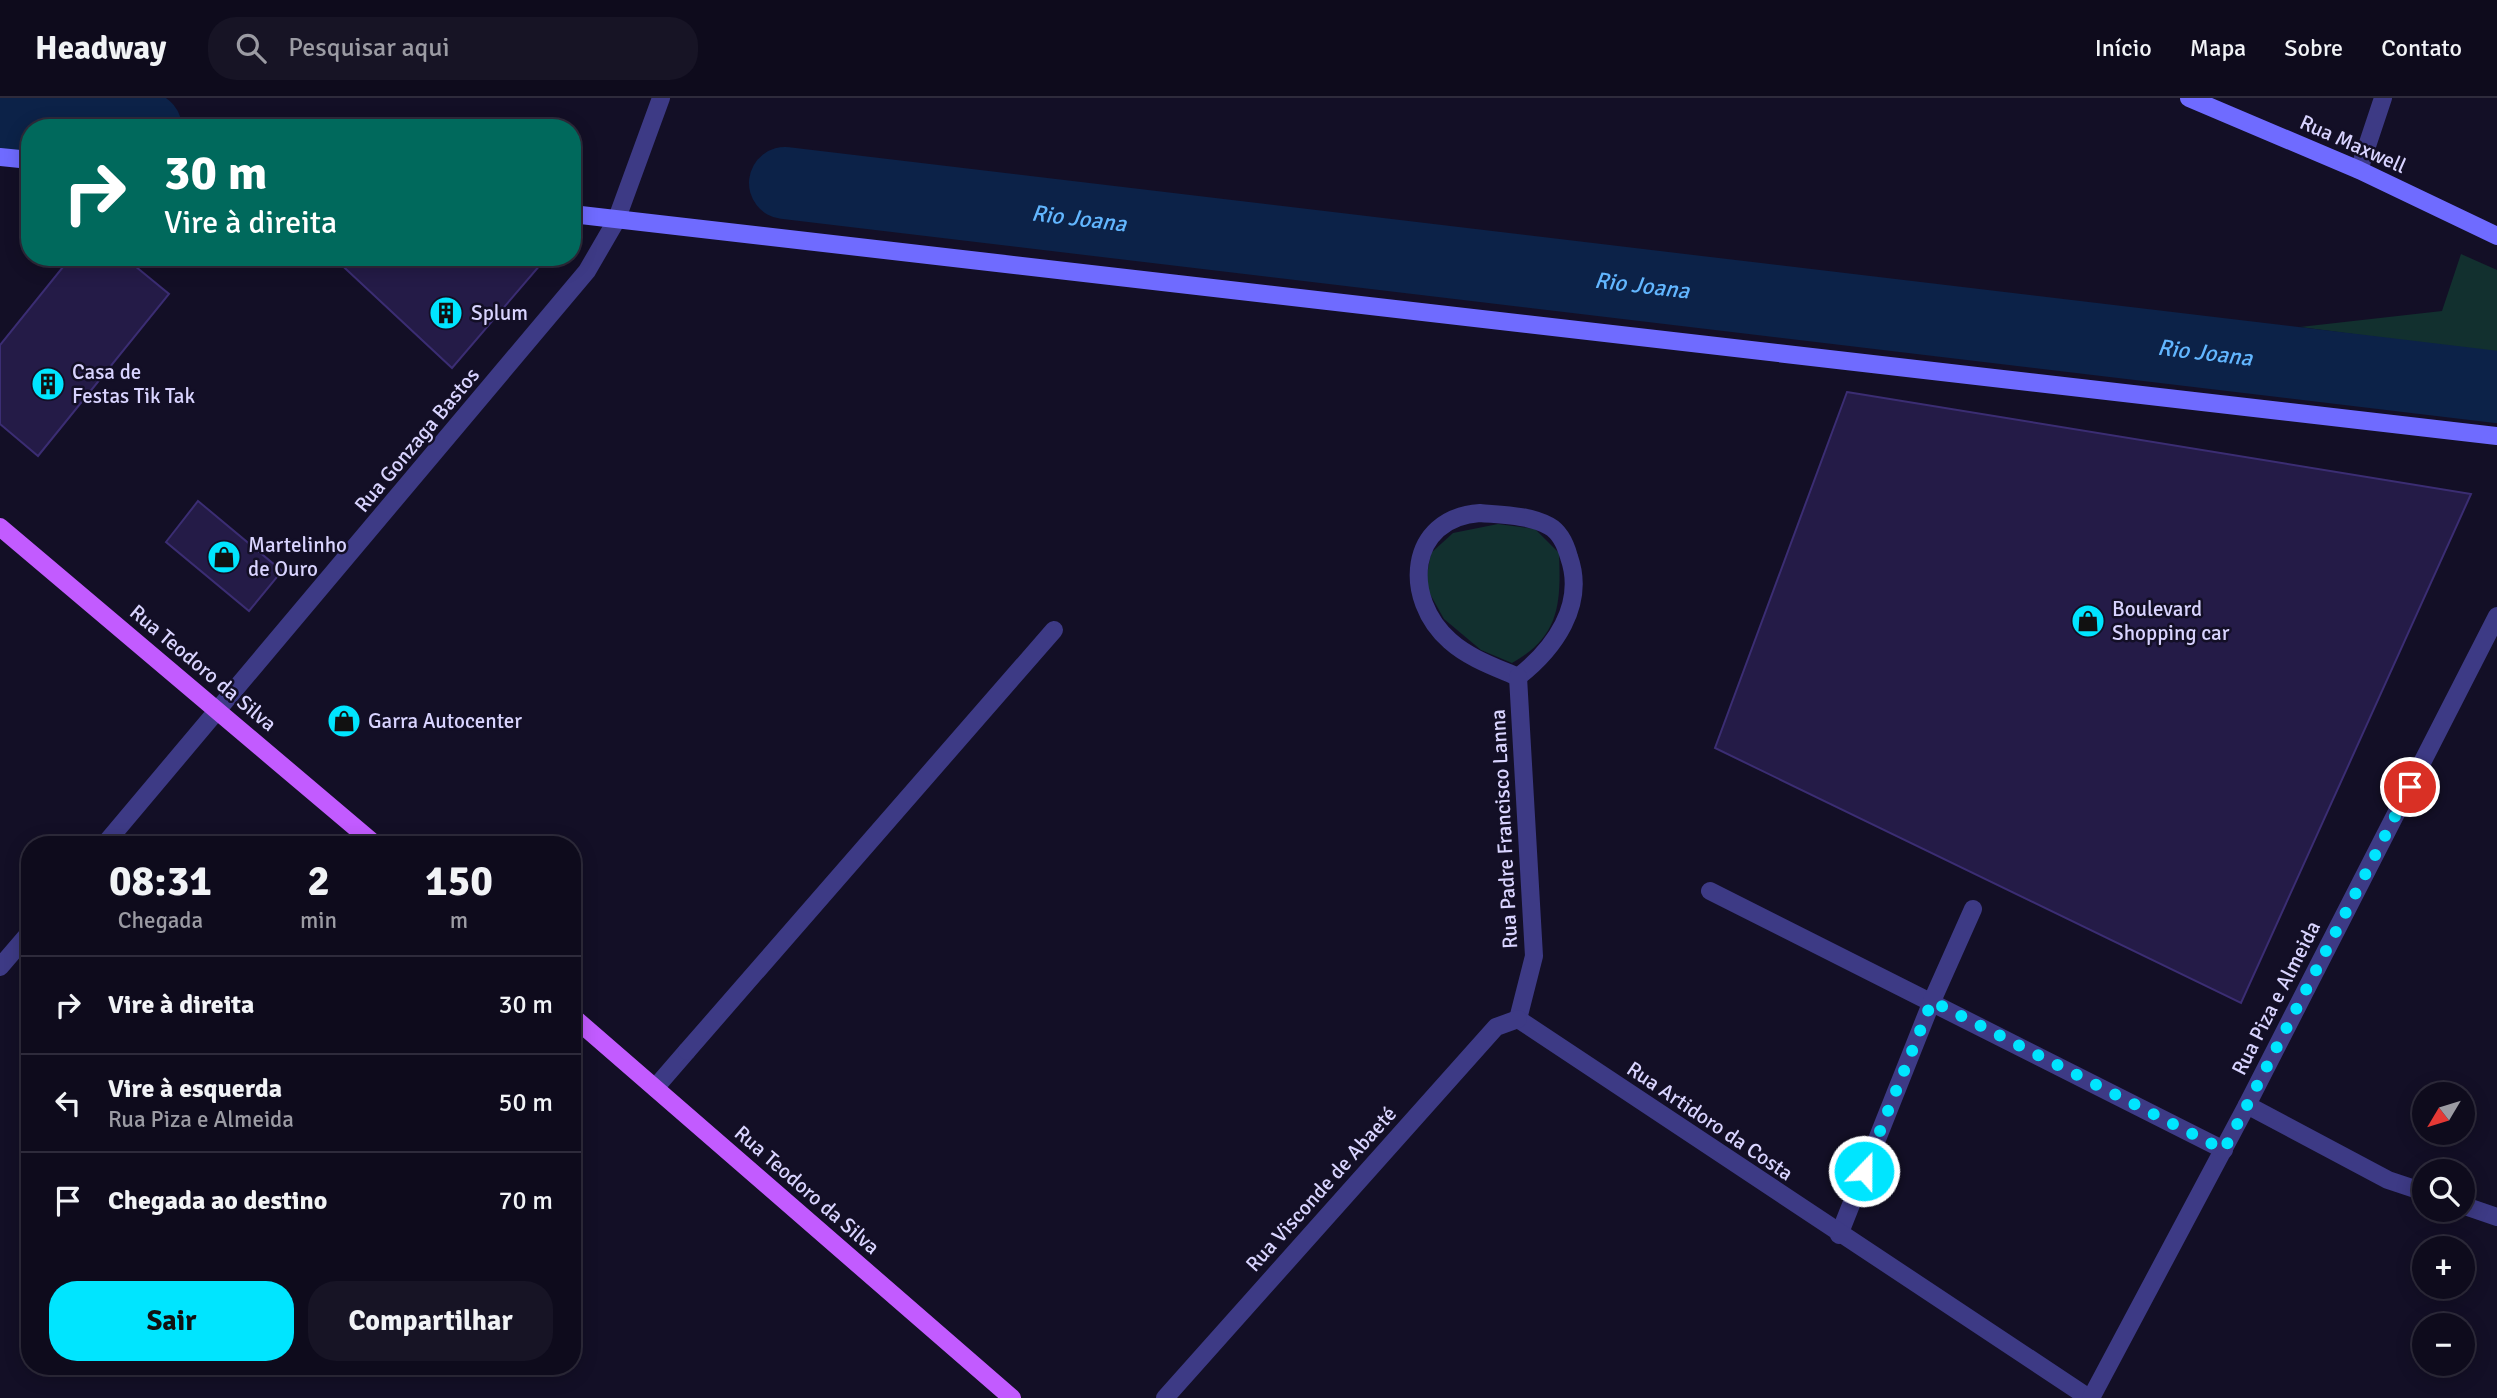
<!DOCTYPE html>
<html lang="pt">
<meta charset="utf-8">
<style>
:root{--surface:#0e0b1c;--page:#171425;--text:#f1f3f6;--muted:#9b9ba3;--line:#2e2b3b;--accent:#00e5ff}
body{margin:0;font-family:Signika,sans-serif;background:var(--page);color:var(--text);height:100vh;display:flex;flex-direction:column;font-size:26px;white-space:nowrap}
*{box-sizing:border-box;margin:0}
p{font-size:23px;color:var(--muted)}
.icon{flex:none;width:38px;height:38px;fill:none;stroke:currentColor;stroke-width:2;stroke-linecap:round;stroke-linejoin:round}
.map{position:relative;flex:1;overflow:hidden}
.drawer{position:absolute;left:21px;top:738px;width:560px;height:539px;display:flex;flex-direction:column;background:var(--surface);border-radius:28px;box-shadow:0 4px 18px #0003,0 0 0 2px var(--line)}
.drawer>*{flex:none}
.guide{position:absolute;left:21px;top:21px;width:560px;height:147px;border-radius:28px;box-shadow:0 4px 18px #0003,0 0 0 2px var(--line);background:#00695c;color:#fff;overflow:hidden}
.needle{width:46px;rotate:232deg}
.buttons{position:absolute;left:2412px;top:984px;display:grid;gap:14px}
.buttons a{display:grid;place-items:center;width:63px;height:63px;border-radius:50%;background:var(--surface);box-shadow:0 4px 18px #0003,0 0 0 2px var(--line);font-size:35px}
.pin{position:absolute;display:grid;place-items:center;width:60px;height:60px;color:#fff;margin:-30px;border:4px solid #fff;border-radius:50%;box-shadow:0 2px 7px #0007}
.me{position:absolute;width:77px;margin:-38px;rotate:22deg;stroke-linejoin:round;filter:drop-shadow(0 0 5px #0008)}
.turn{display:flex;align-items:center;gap:24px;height:147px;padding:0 28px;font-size:32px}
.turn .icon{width:91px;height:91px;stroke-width:2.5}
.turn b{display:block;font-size:49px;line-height:60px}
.eta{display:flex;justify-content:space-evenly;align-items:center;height:119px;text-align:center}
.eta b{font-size:42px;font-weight:700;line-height:49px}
.action{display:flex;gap:14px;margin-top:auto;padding:14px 28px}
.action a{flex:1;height:80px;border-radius:28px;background:var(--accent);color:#111;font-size:28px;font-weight:700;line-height:80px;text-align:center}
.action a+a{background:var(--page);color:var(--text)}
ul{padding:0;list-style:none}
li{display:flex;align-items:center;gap:21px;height:98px;padding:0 28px;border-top:2px solid var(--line)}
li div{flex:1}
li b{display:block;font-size:26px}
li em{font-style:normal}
header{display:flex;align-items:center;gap:42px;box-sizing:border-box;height:98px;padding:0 35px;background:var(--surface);border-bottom:2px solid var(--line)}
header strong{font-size:33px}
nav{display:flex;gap:38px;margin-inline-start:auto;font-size:24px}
.search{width:490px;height:63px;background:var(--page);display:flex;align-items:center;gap:18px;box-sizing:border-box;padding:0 24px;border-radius:28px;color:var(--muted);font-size:26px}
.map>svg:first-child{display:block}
.green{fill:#12302f}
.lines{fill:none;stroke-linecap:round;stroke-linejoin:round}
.river{stroke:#0c2248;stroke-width:72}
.building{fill:#241b47;stroke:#3b2d73;stroke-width:2}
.service{stroke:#3d3a85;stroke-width:18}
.minor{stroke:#3d3a85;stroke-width:18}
.tertiary{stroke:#3d3a85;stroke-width:18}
.secondary{stroke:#6f6bff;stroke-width:18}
.primary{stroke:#c25bff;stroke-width:18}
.route{stroke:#00e5ff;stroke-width:12;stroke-dasharray:0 21.6}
.labels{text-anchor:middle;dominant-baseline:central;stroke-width:5;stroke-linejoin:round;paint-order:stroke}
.street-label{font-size:21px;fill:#d9d4ff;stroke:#130f26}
.poi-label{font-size:21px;fill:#d9d4ff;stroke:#130f26;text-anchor:start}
.water-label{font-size:23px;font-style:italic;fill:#62b6ff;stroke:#130f26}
</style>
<header>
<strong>Headway</strong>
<div class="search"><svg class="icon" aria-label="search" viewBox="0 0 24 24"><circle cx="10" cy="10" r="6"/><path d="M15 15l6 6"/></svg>Pesquisar aqui</div>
<nav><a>Início</a><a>Mapa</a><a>Sobre</a><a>Contato</a></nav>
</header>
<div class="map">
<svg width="2497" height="1300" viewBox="0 0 2497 1300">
<rect width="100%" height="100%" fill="#130f26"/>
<g class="green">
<polygon points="2461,156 2497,172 2497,255 2300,229 2442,213"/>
<path d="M1498 426 1535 431 1559 455C1561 505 1560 538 1512 565L1481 552 1444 521 1425 487 1431 455 1453 435Z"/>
</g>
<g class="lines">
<g class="river">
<polyline points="0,18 146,30"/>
<path id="s1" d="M785 85 2497 289"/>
</g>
</g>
<g class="building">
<polygon points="71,159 124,159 169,196 38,358 0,326 0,247"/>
<polygon points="333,159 547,159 452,270"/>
<polygon points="1847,294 2471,396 2241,905 1715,650"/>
<polygon points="198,403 282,473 249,513 166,444"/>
</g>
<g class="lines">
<g class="service">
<polyline points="1710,793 2224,1052"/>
<polyline points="655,990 687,953"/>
<polyline points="2247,1007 2388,1082 2424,1094"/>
<polyline points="2462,1107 2497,1119"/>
<polyline points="1839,1137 1932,903 1973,811"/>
</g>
<g class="minor">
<polyline points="2359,72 2383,0"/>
<path d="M1480 415C1503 417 1529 417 1549 428 1560 434 1566 448 1569 459 1586 507 1554 551 1518 579 1495 569 1469 560 1450 543 1402 501 1407 420 1480 415Z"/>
<polyline points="1518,579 1534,858 1518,921"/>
<polyline points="1518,921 2089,1300"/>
<polyline points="687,953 1054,532"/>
<polyline points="1165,1300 1496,929 1518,921"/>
<polyline points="2091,1300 2247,1007 2497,518"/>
</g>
<g class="tertiary">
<polyline points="104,747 587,173 616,123 661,0"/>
<polyline points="0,869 30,834"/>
</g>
<g class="secondary">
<polyline points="2189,0 2359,72 2497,138"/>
<polyline points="0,59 30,62"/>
<polyline points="572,116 2497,338"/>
</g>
<g class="primary">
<polyline points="0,429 376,747"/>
<polyline points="572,918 1012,1300"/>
</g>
</g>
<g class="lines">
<polyline class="route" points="1864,1073 1932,903 2224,1052 2410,689"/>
</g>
<defs>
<symbol id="building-disc" viewBox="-11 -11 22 22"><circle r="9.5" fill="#00e5ff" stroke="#130f26"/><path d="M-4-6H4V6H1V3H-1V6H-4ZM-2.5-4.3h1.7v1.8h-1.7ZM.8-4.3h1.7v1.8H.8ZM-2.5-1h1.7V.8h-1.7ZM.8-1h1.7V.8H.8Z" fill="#111"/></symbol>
<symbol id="shop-disc" viewBox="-11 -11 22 22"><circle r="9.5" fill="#00e5ff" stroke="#130f26"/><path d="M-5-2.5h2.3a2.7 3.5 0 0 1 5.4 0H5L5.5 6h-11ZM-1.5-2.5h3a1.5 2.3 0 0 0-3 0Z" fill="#111"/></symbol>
</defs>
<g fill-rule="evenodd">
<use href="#building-disc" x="427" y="196" width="38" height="38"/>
<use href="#building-disc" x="29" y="267" width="38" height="38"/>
<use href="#shop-disc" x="205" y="440" width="38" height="38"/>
<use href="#shop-disc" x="2069" y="504" width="38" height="38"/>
<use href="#shop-disc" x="325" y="604" width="38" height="38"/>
</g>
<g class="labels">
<g class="street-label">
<text transform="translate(2353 46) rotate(24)">Rua Maxwell</text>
<text transform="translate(417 342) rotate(-50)">Rua Gonzaga Bastos</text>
<text transform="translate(203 570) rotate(40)">Rua Teodoro da Silva</text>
<text transform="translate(1504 731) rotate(-93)">Rua Padre Francisco Lanna</text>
<text transform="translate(2276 900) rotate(-63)">Rua Piza e Almeida</text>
<text transform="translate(1710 1023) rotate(34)">Rua Artidoro da Costa</text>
<text transform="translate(1321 1091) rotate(-48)">Rua Visconde de Abaeté</text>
<text transform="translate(807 1092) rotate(41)">Rua Teodoro da Silva</text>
</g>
<g class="poi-label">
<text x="471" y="215">Splum</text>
<text x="72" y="274">Casa de<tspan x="72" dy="24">Festas Tik Tak</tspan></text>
<text x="248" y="447">Martelinho<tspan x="248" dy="24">de Ouro</tspan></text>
<text x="2112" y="511">Boulevard<tspan x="2112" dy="24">Shopping car</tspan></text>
<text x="368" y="623">Garra Autocenter</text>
</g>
<g class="water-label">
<text stroke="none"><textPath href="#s1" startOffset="296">Rio Joana</textPath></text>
<text stroke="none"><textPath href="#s1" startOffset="863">Rio Joana</textPath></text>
<text stroke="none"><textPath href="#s1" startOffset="1430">Rio Joana</textPath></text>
</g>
</g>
</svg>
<div class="buttons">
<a><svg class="needle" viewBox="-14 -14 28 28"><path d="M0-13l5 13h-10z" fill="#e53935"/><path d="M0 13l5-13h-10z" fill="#9b9ba3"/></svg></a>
<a><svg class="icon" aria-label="search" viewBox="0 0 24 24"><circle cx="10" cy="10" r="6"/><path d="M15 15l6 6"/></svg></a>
<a>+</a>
<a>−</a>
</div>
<div class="pin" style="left:2410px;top:689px;background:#d93025"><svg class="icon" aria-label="arrive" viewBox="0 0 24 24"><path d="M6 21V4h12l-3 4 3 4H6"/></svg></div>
<svg class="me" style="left:1864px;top:1073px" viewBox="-20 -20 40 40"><circle r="17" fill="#00e5ff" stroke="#fff" stroke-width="3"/><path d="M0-11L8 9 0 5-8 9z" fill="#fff"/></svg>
<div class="guide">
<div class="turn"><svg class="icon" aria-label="right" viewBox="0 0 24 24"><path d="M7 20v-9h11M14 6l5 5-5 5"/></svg><div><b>30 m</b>Vire à direita</div></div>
</div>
<section class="drawer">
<div class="eta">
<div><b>08:31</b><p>Chegada</p></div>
<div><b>2</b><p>min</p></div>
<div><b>150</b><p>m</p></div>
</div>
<ul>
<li><svg class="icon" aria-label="right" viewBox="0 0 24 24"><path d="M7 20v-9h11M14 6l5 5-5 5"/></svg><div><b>Vire à direita</b></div><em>30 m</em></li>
<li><svg class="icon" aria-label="left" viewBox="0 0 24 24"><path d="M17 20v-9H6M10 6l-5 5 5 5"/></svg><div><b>Vire à esquerda</b><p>Rua Piza e Almeida</p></div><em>50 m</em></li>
<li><svg class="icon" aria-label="arrive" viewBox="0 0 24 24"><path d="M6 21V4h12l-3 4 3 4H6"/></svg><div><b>Chegada ao destino</b></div><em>70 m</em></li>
</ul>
<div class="action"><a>Sair</a><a>Compartilhar</a></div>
</section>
</div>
